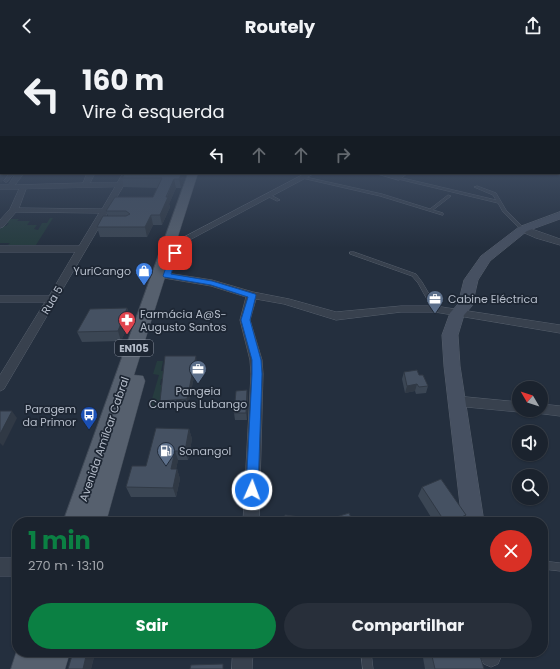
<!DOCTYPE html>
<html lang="pt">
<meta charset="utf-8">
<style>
:root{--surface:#1b232e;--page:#282f3a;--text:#f1f3f6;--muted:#a0a4aa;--line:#39404a;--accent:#0b8043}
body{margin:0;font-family:Poppins,sans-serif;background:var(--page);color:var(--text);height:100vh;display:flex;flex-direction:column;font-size:15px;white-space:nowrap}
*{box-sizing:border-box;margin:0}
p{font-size:13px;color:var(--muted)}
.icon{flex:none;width:22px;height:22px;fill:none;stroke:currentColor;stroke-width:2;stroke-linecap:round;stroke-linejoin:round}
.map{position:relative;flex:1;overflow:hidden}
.side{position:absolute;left:12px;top:465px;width:536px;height:140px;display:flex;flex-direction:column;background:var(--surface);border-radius:16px;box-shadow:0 1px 3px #0004,0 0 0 1px var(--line)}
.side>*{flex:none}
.hud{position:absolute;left:0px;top:0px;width:560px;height:122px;box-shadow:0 1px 3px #0004,0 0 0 1px var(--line);background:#1b232e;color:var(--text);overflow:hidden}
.needle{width:26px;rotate:309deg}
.tools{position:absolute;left:512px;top:329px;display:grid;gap:8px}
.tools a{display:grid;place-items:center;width:36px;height:36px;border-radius:50%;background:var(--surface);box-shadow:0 1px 3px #0004,0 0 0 1px var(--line);font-size:20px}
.pin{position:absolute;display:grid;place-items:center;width:34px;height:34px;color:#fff;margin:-17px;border-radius:8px;box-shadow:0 2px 6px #0006}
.me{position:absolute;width:44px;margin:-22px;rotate:2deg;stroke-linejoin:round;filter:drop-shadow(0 0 3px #0008)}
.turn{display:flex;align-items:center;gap:14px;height:84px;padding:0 16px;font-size:18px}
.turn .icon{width:52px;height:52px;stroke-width:2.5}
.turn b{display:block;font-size:28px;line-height:34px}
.lanes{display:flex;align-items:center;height:38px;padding:0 16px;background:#0003;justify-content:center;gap:20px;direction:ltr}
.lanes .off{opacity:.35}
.round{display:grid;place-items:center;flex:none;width:42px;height:42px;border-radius:21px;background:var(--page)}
.headline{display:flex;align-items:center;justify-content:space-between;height:68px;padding:0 16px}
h1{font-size:24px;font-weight:700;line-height:30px;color:var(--accent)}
.primary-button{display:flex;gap:8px;margin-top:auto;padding:8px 16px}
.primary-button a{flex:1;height:46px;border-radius:24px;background:var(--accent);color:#fff;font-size:16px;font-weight:700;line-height:46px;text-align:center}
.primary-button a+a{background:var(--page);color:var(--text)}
header{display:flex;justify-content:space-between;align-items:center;height:52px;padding:0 16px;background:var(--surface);font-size:18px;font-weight:700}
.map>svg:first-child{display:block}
.green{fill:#263c3f}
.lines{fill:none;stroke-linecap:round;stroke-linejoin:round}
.lane-casing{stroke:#565f6c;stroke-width:1}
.street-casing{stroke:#565f6c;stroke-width:1}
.secondary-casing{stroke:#565f6c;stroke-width:1}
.primary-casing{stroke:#414a57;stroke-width:1}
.lane{fill:#38414e;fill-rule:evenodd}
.street{fill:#38414e;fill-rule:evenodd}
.secondary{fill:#465061;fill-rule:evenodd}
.primary{fill:#56606e;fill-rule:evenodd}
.wall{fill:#3b4654}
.shaded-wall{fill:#303945}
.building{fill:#455162;stroke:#303945}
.route{fill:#1a73e8;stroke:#114b97}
.labels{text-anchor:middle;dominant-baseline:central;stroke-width:3.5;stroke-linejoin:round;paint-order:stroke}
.shield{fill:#1d2633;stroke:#878f9c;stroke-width:1}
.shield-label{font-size:10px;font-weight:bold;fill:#b4bcc9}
.poi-label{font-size:11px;fill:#b4bcc9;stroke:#1d2633;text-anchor:start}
.street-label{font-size:11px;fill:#b4bcc9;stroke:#1d2633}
</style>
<header><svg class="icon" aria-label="back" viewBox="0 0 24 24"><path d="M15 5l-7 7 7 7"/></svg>Routely<svg class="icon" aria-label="share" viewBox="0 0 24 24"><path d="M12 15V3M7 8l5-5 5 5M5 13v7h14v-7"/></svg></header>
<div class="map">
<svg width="560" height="617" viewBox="0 0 560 617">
<rect width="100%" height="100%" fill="#242f3e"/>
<g class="green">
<polygon points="50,166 53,166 36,193 8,193 10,191 0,191 0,177 2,174 6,174 9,171 5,171 9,167 19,167 17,169 30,169 27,173 37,173 34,177 38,178 42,171 47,171"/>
<polygon points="157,309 163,309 161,319 169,319 167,327 161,327 160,333 171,333 162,356 149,357 159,323 153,322"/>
</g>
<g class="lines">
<defs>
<g id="lane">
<polygon points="10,121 14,121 7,130 5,130 4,129"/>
<polygon points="301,124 382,142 430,157 448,143 451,144 433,158 443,161 443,163 442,163 380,144 302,126 300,125"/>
<polygon points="398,125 496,148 493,143 474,135 477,134 496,141 506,158 525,177 521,178 503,160 498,151 398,127"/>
<polygon points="267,142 269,142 280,148 277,149 267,144"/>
<polygon points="350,200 354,200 416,222 422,230 438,257 437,258 433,258 418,231 412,224 350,202"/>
<polygon points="543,509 560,511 560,519 543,517"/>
<polygon points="361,600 371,600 373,617 363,617"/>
</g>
<g id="street">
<path d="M16 121H24L15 133 83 131 87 121H95L90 131H117L123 121H131L4 337 0 339V323L45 250H0V244H49L75 200H0V194H79L99 161 16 160 3 175 0 176V168L10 157 19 137H0V133H8ZM115 135 102 157 19 156 26 137Z"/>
<polygon points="306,121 315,121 182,192 179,193 175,190"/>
<polygon points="374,121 387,121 397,123 400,121 408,121 399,128"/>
<polygon points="523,174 560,187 560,193 536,186 520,179 519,177 520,175"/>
<polygon points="167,221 212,228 253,240 289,247 336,260 401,254 435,254 560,273 560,281 435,260 401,260 336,268 284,252 256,247 250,268 262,308 263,322 259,470 243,470 251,322 250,308 240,268 246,245 211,234 164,226 162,224 164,222"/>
<polygon points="456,344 519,350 519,358 524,358 519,360 456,354 451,353 449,349 451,345"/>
<polygon points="541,352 560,354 560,364 536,361 535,358 541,358"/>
<rect x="0" y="506" width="17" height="18"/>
<polygon points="233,600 253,600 252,617 232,617"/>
<polygon points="478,600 499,600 501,605 498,612 491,615 484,612"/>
</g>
<polygon id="secondary" points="560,160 560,167 527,179 490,209 478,228 472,254 464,263 458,283 460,314 484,470 462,470 444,314 442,283 450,261 458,252 464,228 481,204 519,175"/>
<g id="primary">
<polygon points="188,121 198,121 134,323 143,324 145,329 106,470 63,470"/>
<polygon points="17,598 17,600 70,600 65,617 11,617"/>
</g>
</defs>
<use href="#lane" class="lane-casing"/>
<use href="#street" class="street-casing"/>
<use href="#secondary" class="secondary-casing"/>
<use href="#primary" class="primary-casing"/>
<use href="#lane" class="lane"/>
<use href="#street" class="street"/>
<use href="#secondary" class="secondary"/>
<use href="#primary" class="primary"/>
</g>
<g class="wall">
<polygon points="125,121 187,121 181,136 176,136 169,152 170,155 162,173 153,173 147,185 100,185 97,175 108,164 106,159 153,145 157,136 124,135 122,126"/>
<polygon points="127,256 131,267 121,289 82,290 77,280"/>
<polygon points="197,311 188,353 162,356 160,349"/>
<polygon points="404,320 419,323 428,334 426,341 416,342 415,339 405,341 402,327"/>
<polygon points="248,345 247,368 235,368 234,361"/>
<polygon points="189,377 192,387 188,408 178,408 176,417 177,417 180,427 176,445 131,445 126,435 146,414"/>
<polygon points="422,435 466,463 462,470 434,470 418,444"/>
<polygon points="73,600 184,600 184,602 157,602 157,605 94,605 91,617 68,617"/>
<polygon points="422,600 479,600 484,617 425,617"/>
</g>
<g class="shaded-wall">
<polygon points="1,114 1,121 8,121 1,131 0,129 0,115"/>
<polygon points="182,121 187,121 181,136 179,127"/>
<polygon points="174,127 176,136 169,152 170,155 162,173 160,163"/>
<polygon points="151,163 153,173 147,185 145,175"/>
<polygon points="127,256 131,267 121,289 118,279"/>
<polygon points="196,304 197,311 188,353 187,347"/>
<polygon points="417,332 415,339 405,341 407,334"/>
<polygon points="247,338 248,345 247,368 246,361"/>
<polygon points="12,359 17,366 3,394 0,391 0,382"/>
<polygon points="189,377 192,387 188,408 185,399"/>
<polygon points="175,399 178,408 174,427 171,417"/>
<polygon points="177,417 180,427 176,445 173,436"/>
<polygon points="466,463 462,470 450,470"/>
<polygon points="87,600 94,605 91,617 83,617"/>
<polygon points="152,600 155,600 157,602 157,605"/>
</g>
<g class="building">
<polygon points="0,109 1,109 1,114 0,115"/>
<polygon points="125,121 182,121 179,127 174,127 166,145 168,145 160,163 151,163 145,175 97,175 103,164 126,164 130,162 126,159 106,159 115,145 153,145 162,126 122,126"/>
<polygon points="127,256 118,279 77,280 90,257"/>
<polygon points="165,304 196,304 187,347 160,349"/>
<polygon points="417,318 419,323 423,323 428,334 419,335 417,332 407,334 404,320"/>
<polygon points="247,338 246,361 234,361 236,339"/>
<polygon points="0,359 12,359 0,382"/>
<polygon points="156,376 189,377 185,399 175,399 171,417 177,417 173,436 126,435 132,414 146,414"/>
<polygon points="441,427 466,463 450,470 445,470 422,435"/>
<polygon points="349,461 353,470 331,470 330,467"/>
<polygon points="285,463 300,465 300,470 284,470"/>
<polygon points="73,600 87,600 83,617 68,617"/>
<polygon points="431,600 479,600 484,617 435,617"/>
<polygon points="223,612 223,617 190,617 191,613"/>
</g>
<linearGradient id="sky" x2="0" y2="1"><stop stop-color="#141a22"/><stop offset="0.56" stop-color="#3f4d63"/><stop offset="1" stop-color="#3f4d63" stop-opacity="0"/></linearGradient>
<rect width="560" height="196" fill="url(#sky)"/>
<polygon class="route" points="175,199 178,201 171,222 212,229 255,242 256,243 250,268 261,308 262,322 258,438 256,442 252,444 248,442 246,438 252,322 252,308 241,268 248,245 211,233 164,225 163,224 171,201"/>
<defs>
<symbol id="shop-pin" viewBox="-11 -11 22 30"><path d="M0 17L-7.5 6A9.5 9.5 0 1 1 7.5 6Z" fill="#3f7fe0" stroke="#1d2633"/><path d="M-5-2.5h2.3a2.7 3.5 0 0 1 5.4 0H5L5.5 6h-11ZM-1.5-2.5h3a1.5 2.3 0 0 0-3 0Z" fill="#fff"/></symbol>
<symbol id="office-pin" viewBox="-11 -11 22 30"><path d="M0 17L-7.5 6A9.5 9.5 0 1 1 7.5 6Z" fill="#5c6f8a" stroke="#1d2633"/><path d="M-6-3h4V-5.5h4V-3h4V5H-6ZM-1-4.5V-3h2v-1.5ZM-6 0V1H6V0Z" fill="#fff"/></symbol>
<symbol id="pharmacy-pin" viewBox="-11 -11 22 30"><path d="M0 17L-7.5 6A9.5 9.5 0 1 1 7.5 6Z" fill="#e0444e" stroke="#1d2633"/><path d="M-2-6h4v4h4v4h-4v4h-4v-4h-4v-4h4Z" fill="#fff"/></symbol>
<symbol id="bus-pin" viewBox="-11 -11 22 30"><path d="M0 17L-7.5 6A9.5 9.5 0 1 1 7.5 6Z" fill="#1a4fb4" stroke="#1d2633"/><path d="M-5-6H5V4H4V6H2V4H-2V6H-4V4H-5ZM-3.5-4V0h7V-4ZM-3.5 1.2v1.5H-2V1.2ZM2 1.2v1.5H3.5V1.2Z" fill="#fff"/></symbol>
<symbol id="fuel-pin" viewBox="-11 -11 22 30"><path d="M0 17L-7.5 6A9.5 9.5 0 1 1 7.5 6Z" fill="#5c6f8a" stroke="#1d2633"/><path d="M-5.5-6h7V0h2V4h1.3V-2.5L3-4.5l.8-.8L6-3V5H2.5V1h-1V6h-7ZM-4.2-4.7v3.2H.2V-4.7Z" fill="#fff"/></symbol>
</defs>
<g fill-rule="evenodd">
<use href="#shop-pin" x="134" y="209" width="20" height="27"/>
<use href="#office-pin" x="425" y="237" width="20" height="27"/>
<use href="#pharmacy-pin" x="117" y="258" width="20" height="27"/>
<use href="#office-pin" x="188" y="307" width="20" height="27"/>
<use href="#bus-pin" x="79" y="353" width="20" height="27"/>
<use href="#fuel-pin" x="156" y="389" width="20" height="27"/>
</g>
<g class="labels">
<rect class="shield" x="115" y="288" width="38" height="16" rx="3"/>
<g class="shield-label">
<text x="134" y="296">EN105</text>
</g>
<g class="poi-label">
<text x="131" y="219" text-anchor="end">YuriCango</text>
<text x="448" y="247">Cabine Eléctrica</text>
<text x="140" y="262">Farmácia A@S-<tspan x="140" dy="13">Augusto Santos</tspan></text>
<text x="198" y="339" text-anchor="middle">Pangeia<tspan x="198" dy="13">Campus Lubango</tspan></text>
<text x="76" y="357" text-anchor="end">Paragem<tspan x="76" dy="13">da Primor</tspan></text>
<text x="179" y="399">Sonangol</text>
</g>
<g class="street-label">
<text transform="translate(52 248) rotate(-59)">Rua 5</text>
<text transform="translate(104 387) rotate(-71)">Avenida Amílcar Cabral</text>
</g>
</g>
</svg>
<div class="tools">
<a><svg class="needle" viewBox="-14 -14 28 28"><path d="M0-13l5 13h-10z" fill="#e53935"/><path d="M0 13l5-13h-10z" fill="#a0a4aa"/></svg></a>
<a><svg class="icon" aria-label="sound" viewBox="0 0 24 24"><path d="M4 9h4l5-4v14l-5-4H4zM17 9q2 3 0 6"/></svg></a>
<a><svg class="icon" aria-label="search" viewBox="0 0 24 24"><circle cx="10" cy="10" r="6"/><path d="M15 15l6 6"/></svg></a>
</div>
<div class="pin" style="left:175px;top:201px;background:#d93025"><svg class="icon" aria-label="arrive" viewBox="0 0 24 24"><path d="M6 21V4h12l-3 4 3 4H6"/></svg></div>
<svg class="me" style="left:252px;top:438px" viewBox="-20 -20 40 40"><circle r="17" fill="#1a73e8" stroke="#fff" stroke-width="3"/><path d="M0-11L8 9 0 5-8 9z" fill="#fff"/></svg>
<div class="hud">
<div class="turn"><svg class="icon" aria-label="left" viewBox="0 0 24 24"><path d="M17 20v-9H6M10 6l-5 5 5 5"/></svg><div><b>160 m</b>Vire à esquerda</div></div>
<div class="lanes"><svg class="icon" aria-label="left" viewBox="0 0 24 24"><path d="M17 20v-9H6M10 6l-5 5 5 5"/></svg><svg class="icon off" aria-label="ahead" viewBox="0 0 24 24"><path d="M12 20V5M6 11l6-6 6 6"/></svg><svg class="icon off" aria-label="ahead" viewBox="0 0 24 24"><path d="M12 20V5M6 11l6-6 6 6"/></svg><svg class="icon off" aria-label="right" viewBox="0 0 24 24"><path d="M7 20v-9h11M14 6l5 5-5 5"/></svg></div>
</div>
<section class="side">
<div class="headline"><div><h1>1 min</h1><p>270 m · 13:10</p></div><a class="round" style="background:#d93025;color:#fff"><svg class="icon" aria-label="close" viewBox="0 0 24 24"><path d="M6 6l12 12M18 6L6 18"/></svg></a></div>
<div class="primary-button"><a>Sair</a><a>Compartilhar</a></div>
</section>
</div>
